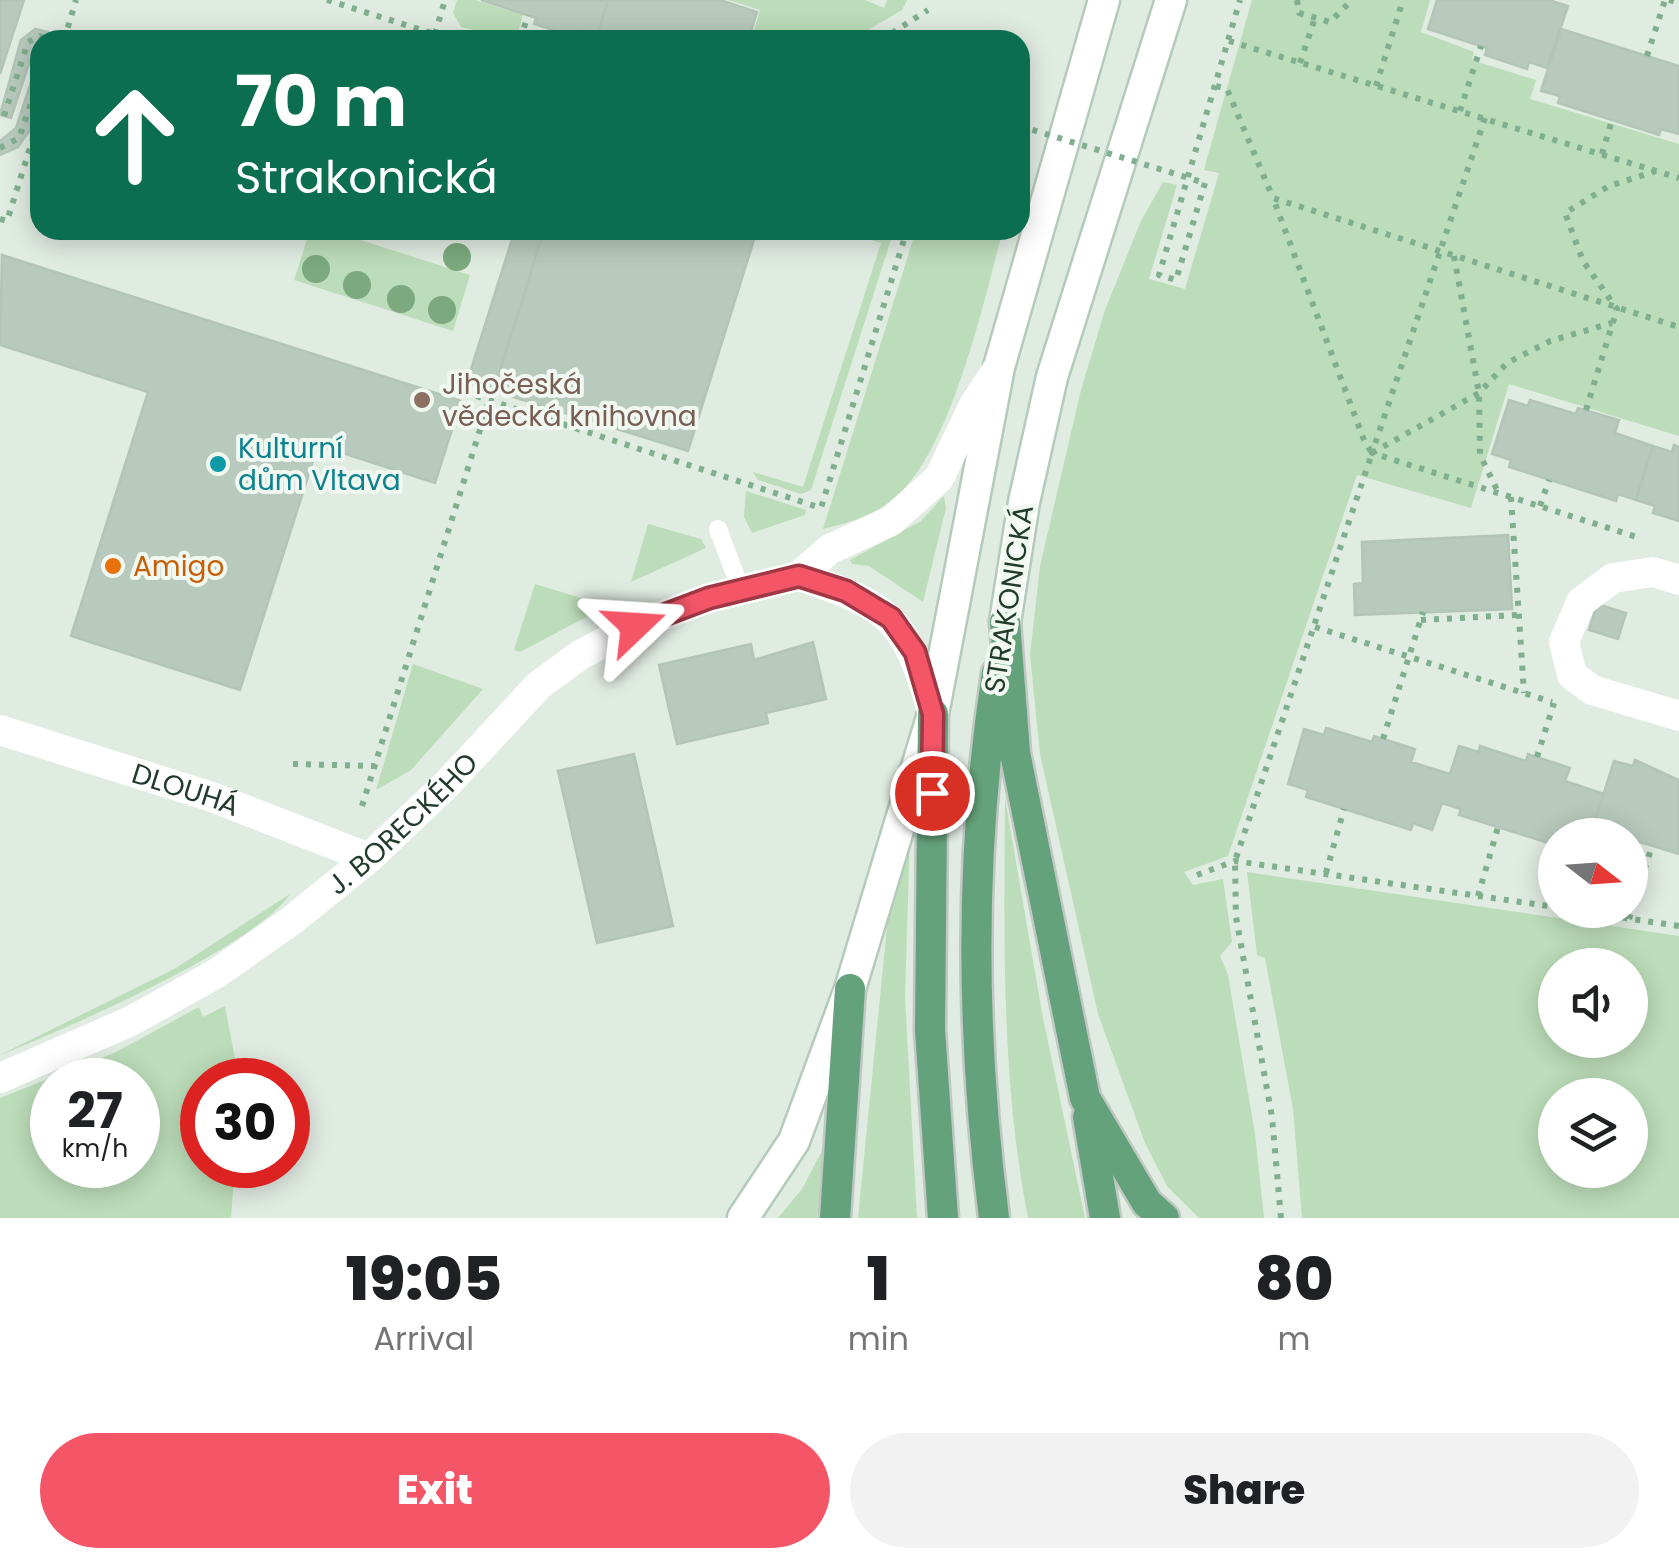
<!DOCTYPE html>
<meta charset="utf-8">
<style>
:root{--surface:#fff;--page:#f2f2f2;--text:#202124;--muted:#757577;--accent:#f45668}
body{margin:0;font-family:Poppins,sans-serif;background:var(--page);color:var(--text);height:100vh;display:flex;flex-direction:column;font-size:38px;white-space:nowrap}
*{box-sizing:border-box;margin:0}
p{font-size:32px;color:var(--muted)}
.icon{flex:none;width:55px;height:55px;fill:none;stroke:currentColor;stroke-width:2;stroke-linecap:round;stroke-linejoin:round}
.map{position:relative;height:1218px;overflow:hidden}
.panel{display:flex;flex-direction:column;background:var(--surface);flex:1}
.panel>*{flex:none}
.hud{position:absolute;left:30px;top:30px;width:1000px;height:210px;border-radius:30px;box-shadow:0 5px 25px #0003;background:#0b6e4f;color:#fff;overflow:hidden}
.needle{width:65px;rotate:107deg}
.buttons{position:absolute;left:1538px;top:818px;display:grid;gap:20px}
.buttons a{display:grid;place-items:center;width:110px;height:110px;border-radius:50%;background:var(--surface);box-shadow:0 5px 25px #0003;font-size:50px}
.speed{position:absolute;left:30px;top:1058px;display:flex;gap:20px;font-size:50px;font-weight:700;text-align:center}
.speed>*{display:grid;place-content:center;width:130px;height:130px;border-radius:50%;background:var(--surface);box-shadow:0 5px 25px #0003;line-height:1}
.speed small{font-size:25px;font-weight:400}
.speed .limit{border:15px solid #d22;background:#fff;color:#111}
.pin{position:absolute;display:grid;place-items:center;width:85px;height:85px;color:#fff;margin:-42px;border:5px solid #fff;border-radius:50%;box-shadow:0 2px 10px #0007}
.me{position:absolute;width:110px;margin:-55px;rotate:70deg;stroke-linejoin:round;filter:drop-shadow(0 0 8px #0008)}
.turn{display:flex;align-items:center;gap:35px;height:210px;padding:0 40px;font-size:45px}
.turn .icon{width:130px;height:130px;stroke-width:2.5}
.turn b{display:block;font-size:70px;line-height:85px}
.eta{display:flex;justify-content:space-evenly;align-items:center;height:170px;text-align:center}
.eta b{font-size:60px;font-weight:800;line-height:70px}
.primary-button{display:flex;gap:20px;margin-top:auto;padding:20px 40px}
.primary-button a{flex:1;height:115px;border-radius:60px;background:var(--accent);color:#fff;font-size:40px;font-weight:800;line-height:115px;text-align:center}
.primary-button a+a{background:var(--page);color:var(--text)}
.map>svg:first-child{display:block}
.green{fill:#bcddb9;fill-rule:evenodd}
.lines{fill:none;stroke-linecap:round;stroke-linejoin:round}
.stream{stroke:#87d2c2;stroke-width:11}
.building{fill:#b8c9bd;stroke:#b3c5b7;stroke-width:2.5}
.secondary-casing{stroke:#b3cbba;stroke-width:35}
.primary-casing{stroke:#c1c8c4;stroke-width:35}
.path{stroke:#80af8f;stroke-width:6;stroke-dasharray:5 8;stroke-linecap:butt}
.lane{stroke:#fff;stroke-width:18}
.street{stroke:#fff;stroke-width:30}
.secondary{stroke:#fff;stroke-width:30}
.primary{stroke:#64a27b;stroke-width:30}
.path-bridge{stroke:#80af8f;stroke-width:6;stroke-dasharray:5 8;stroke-linecap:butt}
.tree{fill:#7ca97e}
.route-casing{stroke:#9f3844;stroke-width:25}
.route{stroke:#f45668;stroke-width:18}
.education-dot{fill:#8d6e63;stroke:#f1f8f2;stroke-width:4}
.culture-dot{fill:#0f9aa8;stroke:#f1f8f2;stroke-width:4}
.food-dot{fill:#e8710a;stroke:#f1f8f2;stroke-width:4}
.labels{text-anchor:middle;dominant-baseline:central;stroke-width:8;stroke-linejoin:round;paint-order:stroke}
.education-label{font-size:28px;fill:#785e54;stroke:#f1f8f2;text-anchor:start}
.culture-label{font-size:28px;fill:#0d838f;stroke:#f1f8f2;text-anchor:start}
.food-label{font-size:28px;fill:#c56008;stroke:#f1f8f2;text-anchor:start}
.street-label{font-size:28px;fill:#213c2b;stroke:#f1f8f2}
</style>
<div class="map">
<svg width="1679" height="1218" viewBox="0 0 1679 1218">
<rect width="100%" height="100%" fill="#e0ebe2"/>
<g class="green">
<polygon points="457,0 475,0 523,15 516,40 461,27 453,13"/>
<polygon points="728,0 865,0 884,8 887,0 907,0 902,10 851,40 751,40 760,10"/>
<polygon points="1252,0 1430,0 1421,32 1474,52 1472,60 1536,80 1530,99 1679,144 1679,436 1509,384 1471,508 1357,475 1228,856 1184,872 1193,885 1223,879 1232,942 1220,956 1228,975 1255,1134 1264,1218 1199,1218 1167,1186 1145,1143 1098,1014 1040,754 1030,655 1040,566 1081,390 1105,310 1141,221 1163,182 1177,185 1149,279 1185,289 1219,173 1204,170 1206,162"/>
<polygon points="310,230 329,230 470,275 453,331 294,280"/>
<polygon points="840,230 894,230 811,490 801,494 758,480 753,472 803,487 881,243"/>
<path d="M916 230H1003C983 304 953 442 899 494 877 515 851 522 823 529Z"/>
<polygon points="746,491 806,510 805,515 752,533 744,517"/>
<polygon points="944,496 946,508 923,602 869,566 852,564 850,560 921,521"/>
<polygon points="648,524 701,539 706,548 631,582"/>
<polygon points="535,584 607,606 520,652 514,650"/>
<polygon points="413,664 483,689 411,770 376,790"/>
<path d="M1005 798 1042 1013 1085 1218H1028C1001 1080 1004 937 1005 798Z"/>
<polygon points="910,833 905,997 917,1218 858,1218 887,927"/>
<path d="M1247 872 1679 936V1218H1302L1293 1109 1265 958 1257 955ZM1555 965H1630V1040H1555ZM1555 1095H1630V1170H1555Z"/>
<path d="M290 894C255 947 63 1030 0 1055L176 968Z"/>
<path d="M225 1006 239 1080H202V1165H235L231 1218H0V1098L114 1053 199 1007 203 1017ZM52 1080H138V1165H52Z"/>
<polygon points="826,1143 817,1218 778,1218 802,1189"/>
</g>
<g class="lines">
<polyline class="stream" points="256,231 256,230"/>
</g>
<g class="building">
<polygon points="0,0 24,0 0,74"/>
<polygon points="481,0 608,0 597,37 579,31 576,37 534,24 536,18"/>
<polygon points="608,0 720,0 757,12 748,40 606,40 597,37"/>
<polygon points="1437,0 1549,0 1568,6 1547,68 1529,62 1527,69 1485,55 1487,48 1428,29"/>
<polygon points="35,29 48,32 53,40 35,45 11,118 0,115 21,40"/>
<polygon points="1561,29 1679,66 1679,134 1661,129 1659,135 1558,103 1560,96 1541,91"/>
<polygon points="40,55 40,99 30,130 18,147 0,155 0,141 16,128"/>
<polygon points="515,230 544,230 494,391 467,382"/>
<polygon points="544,230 757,230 688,451 494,391"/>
<polygon points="2,255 461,401 435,483 318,445 240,690 71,636 148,392 0,345"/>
<polygon points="1509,400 1528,406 1530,400 1576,414 1578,408 1619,420 1615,433 1653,446 1636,500 1618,494 1616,501 1557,482 1509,467 1511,460 1492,454"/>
<polygon points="1674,445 1679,447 1679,521 1653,513 1655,506 1636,500 1653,446 1672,452"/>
<polygon points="1508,535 1512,609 1355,615 1354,584 1363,583 1362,542"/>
<polygon points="1597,604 1626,613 1618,639 1589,630"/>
<polygon points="813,642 826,699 766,713 768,723 677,744 659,665 751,644 754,660"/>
<polygon points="1326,728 1372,742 1374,736 1415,749 1411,762 1450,774 1459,746 1479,752 1480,746 1526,761 1528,754 1570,768 1565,781 1604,794 1591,835 1555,835 1555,845 1459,815 1461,809 1442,803 1432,830 1413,823 1411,830 1306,797 1308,790 1288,784 1304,729 1324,735"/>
<polygon points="634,754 673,926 597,943 558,771"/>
<polygon points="1635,760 1679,780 1679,854 1630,839 1630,835 1612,833 1614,826 1595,821 1614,761 1633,766"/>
</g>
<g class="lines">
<defs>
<g id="secondary">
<polyline points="1005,622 1024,502 1052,377 1171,0"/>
<polyline points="743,1218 794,1141 850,989 933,714 999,367 1104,0"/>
</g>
<g id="primary">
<polyline points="1005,622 1015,753 1085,1098 1147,1203 1164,1218"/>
<polyline points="933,714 930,1030 943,1218"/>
<polyline points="1088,1117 1105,1218"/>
<polyline points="835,1218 850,989"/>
<path d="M994 1218C971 1037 969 854 997 673"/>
</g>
</defs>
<use href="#secondary" class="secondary-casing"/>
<use href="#primary" class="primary-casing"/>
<g class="path">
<polyline points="327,0 453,40"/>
<polyline points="1297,0 1299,13 1330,22 1352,0"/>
<polyline points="1669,0 1679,3"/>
<polyline points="435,34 445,0"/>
<polyline points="64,40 76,0"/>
<polyline points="520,40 528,15"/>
<polyline points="881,40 928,10"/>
<polyline points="967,40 968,35"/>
<polyline points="1229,41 1679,178"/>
<polyline points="1647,56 1665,0"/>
<polyline points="1300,63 1315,18"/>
<polyline points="1216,86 1227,89 1273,198"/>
<polyline points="1376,86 1403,0"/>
<polyline points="1460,111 1481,46"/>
<polyline points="4,116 28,42 40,36 46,40"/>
<polyline points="1485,118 1372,453 1640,538"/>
<polyline points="0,148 19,138 40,77"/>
<polyline points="1602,154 1612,120"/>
<polyline points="1205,183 1176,280 1159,275 1240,0"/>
<polyline points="0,219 7,221 40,116"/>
<polyline points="1454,256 1479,393 1480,455 1498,492"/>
<polyline points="464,392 821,508 907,230"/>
<polyline points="1586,410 1617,309 1583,261 1565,213 1609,186 1656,171"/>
<polyline points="1372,453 1479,393 1507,363 1550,341 1612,323"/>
<polyline points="1511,497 1524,693"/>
<polyline points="1540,506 1549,480"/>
<polyline points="1421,620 1517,615"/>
<polyline points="1315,627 1552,702"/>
<polyline points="1383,739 1423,612"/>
<polyline points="1537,757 1554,703"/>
<polyline points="293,764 375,766"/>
<polyline points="362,806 489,401"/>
<polyline points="1326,873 1344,809"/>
<polyline points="1197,875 1235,861 1555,907"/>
<polyline points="1478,896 1498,827"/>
<polyline points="1571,910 1679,926"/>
<polyline points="1629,919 1652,846"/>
<polyline points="1281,1218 1272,1117 1236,917 1235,861 1372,453 1364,440 1273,198 1679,327"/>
</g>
<polyline class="lane" points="718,529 741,590"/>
<g class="street">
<path d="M799 576C893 607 906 620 933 714"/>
<polyline points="1679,580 1653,572 1613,578 1581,602 1564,642 1572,675 1592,690 1679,716"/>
<path id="s1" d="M0 730 212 797 369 858"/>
<path id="s2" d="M0 1078 131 1021 217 973 291 921 369 858 447 784 539 685 580 655 635 626 709 598 799 576 830 549 891 521 939 478 974 405 999 367"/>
</g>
<use href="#secondary" class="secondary"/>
<use href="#primary" class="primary"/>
<polyline class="path-bridge" points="1020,126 1205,183"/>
</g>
<g class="tree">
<circle cx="457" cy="257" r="14"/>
<circle cx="316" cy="269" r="14"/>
<circle cx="357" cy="285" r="14"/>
<circle cx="401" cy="299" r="14"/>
<circle cx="442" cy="310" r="14"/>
</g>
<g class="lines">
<defs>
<polyline id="route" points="635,626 709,598 799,576 846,591 891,618 915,652 933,714 932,793"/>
</defs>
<use href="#route" class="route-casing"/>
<use href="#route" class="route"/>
</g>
<circle class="education-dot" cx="422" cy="400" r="10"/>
<circle class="culture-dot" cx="218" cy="464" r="10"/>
<circle class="food-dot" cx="113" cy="566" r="10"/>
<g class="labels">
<g class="education-label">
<text x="442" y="384">Jihočeská<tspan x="442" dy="32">vědecká knihovna</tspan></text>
</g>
<g class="culture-label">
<text x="238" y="448">Kulturní<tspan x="238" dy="32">dům Vltava</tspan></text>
</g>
<g class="food-label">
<text x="133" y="566">Amigo</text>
</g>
<g class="street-label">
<text transform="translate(1009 599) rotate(-81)">STRAKONICKÁ</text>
<text stroke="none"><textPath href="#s1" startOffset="195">DLOUHÁ</textPath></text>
<text stroke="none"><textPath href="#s2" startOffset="480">J. BORECKÉHO</textPath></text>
</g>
</g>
</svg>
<div class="buttons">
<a><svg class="needle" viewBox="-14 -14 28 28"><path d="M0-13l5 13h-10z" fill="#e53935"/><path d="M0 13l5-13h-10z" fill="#757577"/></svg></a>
<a><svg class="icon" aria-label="sound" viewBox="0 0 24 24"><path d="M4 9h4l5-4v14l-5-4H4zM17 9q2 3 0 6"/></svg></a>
<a><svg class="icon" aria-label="layers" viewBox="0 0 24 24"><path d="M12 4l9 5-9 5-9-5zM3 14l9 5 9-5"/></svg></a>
</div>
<div class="speed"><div>27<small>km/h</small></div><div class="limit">30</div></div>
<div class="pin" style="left:932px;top:793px;background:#d93025"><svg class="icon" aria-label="arrive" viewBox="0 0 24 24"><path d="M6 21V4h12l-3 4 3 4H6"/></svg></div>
<svg class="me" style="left:635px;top:626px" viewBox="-20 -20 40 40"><path d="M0-17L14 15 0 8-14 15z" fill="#f45668" stroke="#fff" stroke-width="4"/></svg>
<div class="hud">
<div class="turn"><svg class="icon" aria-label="ahead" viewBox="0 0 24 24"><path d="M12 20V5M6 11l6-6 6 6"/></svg><div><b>70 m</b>Strakonická</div></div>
</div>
</div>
<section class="panel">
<div class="eta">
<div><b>19:05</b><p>Arrival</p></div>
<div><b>1</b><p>min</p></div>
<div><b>80</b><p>m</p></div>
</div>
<div class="primary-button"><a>Exit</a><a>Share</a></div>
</section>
